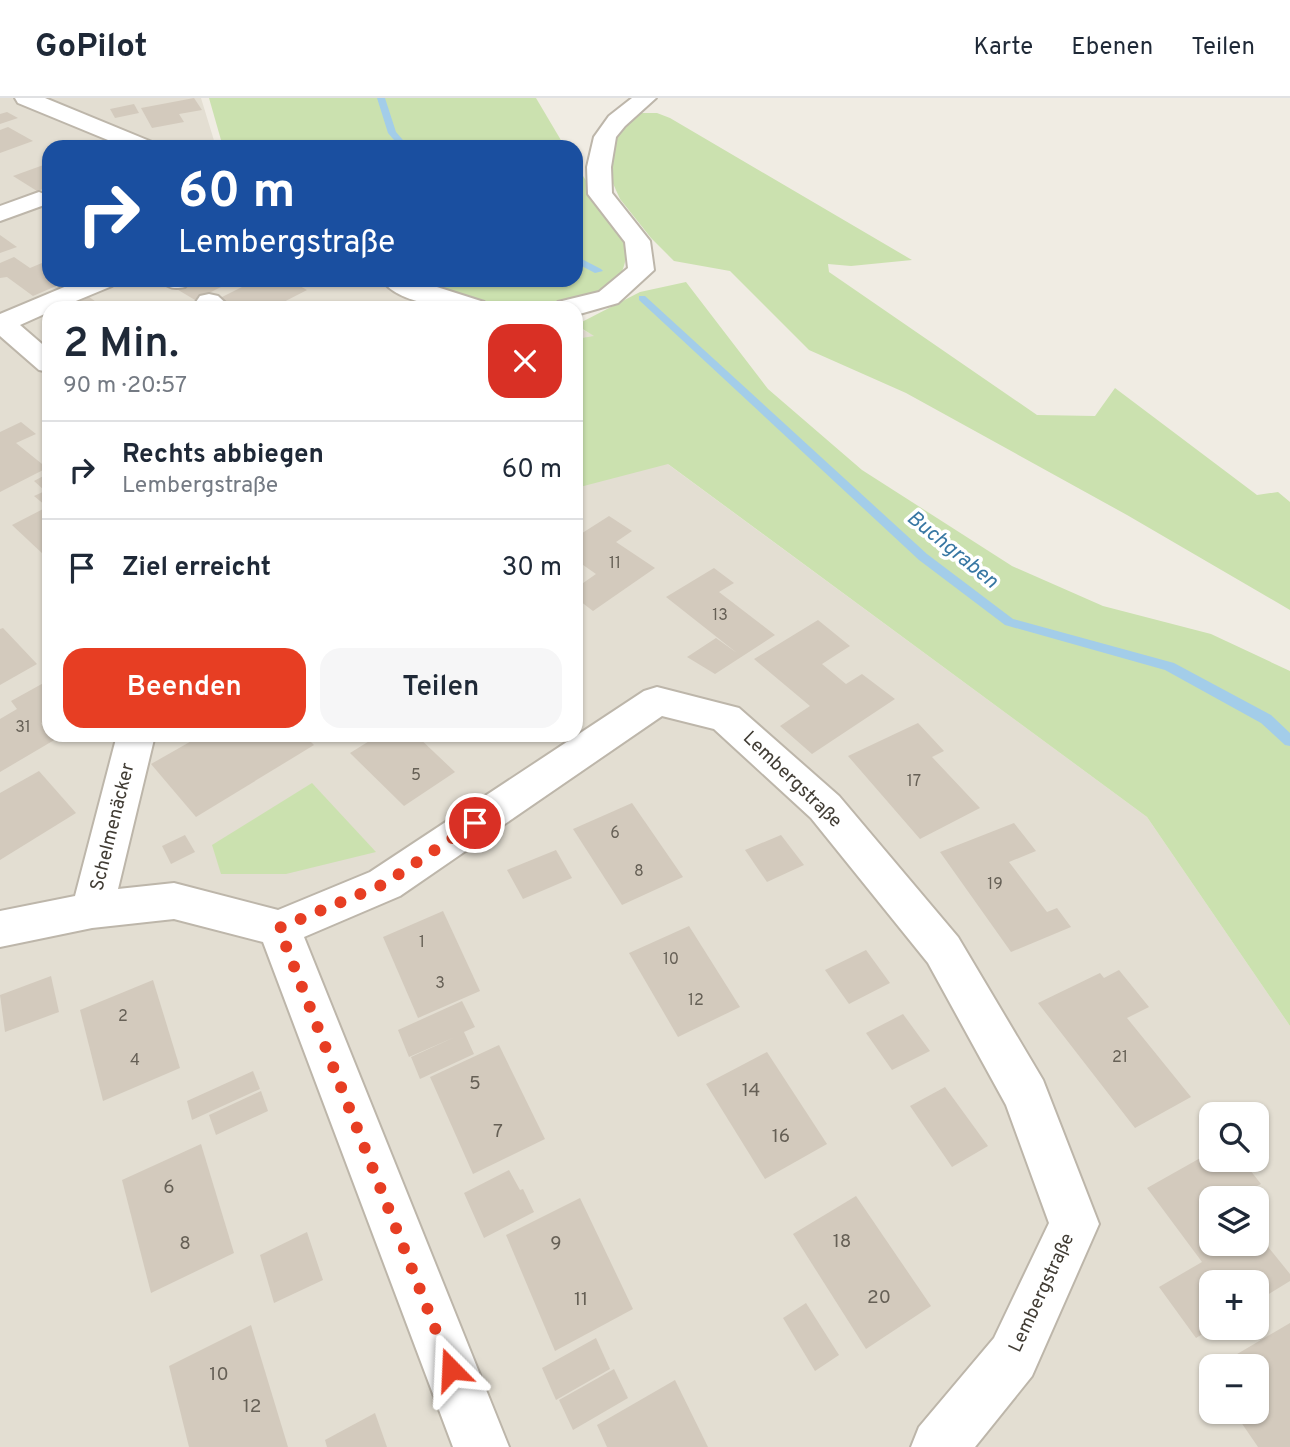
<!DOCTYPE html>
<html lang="de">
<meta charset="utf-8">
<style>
:root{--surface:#fff;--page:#f6f6f7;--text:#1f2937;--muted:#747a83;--line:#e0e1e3;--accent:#e73e23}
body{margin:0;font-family:Overpass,sans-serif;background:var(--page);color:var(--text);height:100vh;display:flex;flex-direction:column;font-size:26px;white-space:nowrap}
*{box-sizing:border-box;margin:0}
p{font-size:23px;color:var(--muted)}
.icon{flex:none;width:38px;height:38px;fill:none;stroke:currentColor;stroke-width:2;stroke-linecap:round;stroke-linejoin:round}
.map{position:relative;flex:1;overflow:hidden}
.sheet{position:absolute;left:42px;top:203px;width:541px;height:441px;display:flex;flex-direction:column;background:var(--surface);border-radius:21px;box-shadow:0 2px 5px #0004}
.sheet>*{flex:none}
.top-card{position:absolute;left:42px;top:42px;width:541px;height:147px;border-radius:21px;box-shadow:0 2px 5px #0004;background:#1a4fa0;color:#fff;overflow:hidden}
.controls{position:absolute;left:1199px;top:1004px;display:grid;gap:14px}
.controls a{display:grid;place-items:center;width:70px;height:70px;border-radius:14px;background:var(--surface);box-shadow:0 2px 5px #0004;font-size:35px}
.pin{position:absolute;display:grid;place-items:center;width:60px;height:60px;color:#fff;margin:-30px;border:4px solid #fff;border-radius:50%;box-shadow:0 2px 7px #0007}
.me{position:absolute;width:77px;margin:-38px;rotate:339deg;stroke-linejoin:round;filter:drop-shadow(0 0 5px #0008)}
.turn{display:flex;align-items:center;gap:24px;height:147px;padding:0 21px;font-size:32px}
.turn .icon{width:91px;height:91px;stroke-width:2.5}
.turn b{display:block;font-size:49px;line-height:60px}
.round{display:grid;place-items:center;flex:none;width:74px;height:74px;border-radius:21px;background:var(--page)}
.headline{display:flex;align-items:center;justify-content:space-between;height:119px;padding:0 21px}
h1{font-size:42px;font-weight:600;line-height:52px}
.cta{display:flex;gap:14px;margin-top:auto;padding:14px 21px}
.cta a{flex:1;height:80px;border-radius:21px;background:var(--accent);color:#fff;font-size:28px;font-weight:600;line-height:80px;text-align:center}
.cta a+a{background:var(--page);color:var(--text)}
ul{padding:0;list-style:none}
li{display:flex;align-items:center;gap:21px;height:98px;padding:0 21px;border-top:2px solid var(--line)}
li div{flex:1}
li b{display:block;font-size:26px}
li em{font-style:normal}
header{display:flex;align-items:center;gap:42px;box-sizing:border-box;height:98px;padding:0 35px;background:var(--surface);border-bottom:2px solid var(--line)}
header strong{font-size:33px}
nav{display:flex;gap:38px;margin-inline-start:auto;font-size:24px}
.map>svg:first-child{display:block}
.residential{fill:#e3ded2;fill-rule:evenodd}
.green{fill:#cbe1af}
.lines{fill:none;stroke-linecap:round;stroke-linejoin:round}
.stream{fill:#a3cde9;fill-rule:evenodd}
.building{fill:#d3cabd}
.minor-casing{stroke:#bdb6aa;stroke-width:4}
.minor{fill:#fff;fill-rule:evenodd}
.route{stroke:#e73e23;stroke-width:12;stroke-dasharray:0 21.6}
.labels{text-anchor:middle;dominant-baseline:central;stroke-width:7;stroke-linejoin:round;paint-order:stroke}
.number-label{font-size:16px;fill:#666056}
.street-label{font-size:19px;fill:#413c34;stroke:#fff}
.near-number-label{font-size:19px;fill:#666056}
.water-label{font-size:21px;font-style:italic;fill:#3877a3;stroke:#fff}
</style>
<header>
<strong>GoPilot</strong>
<nav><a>Karte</a><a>Ebenen</a><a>Teilen</a></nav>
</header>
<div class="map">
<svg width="1290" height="1349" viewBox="0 0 1290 1349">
<rect width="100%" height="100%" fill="#f0ece3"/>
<path class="residential" d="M0 0H201L216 49H49V182H376L402 196 455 210H49V637H576V228L595 238 669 367 1147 719 1290 928V1349H0ZM1211 1017H1256V1062H1211ZM1211 1101H1256V1146H1211ZM1211 1185H1256V1230H1211ZM1211 1269H1256V1314H1211Z"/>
<g class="green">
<polygon points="209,0 536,0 565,49 223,49"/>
<polygon points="639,15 657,15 670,20 912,162 851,168 828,166 829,174 1037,317 1095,318 1115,290 1257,397 1278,394 1290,404 1290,512 1127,417 906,295 809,252 730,173 674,163 651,140 620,101 611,81 608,63 613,46 629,21"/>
<path d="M576 67 628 148C626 159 625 170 619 179 602 204 512 210 484 206 461 202 438 193 418 182H576Z"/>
<polygon points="686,184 768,291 862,372 1012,468 1103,508 1211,536 1290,573 1290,928 1147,719 668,366 576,390 576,241 594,238 576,227 640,194"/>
<polygon points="312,685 376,754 286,776 221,776 212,747"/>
</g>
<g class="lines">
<g class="stream">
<polygon points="377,0 385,0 396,34 409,49 400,49 388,35"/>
<polygon points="576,158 601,171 603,173 595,175 576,165"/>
<polygon points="639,198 645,198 927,456 1013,521 1174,565 1271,617 1290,635 1290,648 1285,647 1261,625 1165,572 1005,527 919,462 639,202"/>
</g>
</g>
<g class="building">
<polygon points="194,0 202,12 179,16 184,24 152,30 141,10"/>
<polygon points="134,6 139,15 115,20 110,11"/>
<polygon points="7,14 18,20 0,26 0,16"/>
<polygon points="8,29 33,43 0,55 0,32"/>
<polygon points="49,65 49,89 37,93 13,78"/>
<polygon points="0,137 17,149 0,155"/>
<polygon points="14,159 30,170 49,162 49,182 70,182 33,198 7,179 0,180 0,165"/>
<polygon points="192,182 212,182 223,188 195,202 175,190"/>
<polygon points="249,182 289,182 307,192 272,210 236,210 220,200 246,187 243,185"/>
<polygon points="89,199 105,210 65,210"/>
<polygon points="21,324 36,336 16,345 47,370 0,394 0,334"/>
<polygon points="49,375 49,407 46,408 34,398 45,393 34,383"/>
<polygon points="49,408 49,455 44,457 12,427"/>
<polygon points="609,418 632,433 616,444 655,470 593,513 576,500 576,490 596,476 576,462 576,439"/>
<polygon points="714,470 734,485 719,494 775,537 715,576 687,559 716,540 737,555 666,499"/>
<polygon points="818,522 850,548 822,566 846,586 862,576 895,601 812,656 780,628 810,608 754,561"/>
<polygon points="3,530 37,566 0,587 0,531"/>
<polygon points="49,582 49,621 41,625 49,637 56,641 0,674 0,621 17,611 11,603"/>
<polygon points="918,625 944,653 932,659 980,710 920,741 848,658"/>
<polygon points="202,637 304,637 314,647 196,719 151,666"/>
<polygon points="379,637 416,637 455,674 404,708 350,655"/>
<polygon points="39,673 76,715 0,762 0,695"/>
<polygon points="632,705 683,779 622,807 573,731"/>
<polygon points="1014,725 1036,753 1009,764 1047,814 1057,810 1071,829 1011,854 940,754"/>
<polygon points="185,737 195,754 171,766 162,748"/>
<polygon points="781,737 804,767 767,784 745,752"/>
<polygon points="556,752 572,780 523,801 507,772"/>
<polygon points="443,813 480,893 418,920 383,839"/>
<polygon points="689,828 740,909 678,939 629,855"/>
<polygon points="866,852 890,885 849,906 825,872"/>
<polygon points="1119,872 1149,909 1127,920 1191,999 1135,1030 1038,905 1100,875 1104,880"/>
<polygon points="51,878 59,914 5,934 0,897"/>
<polygon points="153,882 180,970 103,1003 80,912"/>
<polygon points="462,903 475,929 464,934 474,956 420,981 411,959 455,939 409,959 398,932"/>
<polygon points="903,916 930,953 892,972 866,935"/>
<polygon points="499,947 545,1041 473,1076 430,979"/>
<polygon points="767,954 827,1046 765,1081 706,986"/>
<polygon points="253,973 260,991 192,1022 187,1003"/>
<polygon points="945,989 988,1048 952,1069 910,1008"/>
<polygon points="261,993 268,1013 216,1037 209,1017"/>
<polygon points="201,1046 234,1155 151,1195 122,1082"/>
<polygon points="1211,1054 1211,1062 1242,1062 1261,1086 1233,1101 1211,1101 1211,1146 1256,1146 1256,1134 1290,1176 1290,1183 1256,1204 1256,1185 1211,1185 1211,1231 1196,1240 1159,1189 1202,1164 1147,1090"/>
<polygon points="509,1072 520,1092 523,1091 534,1114 484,1140 464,1095"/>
<polygon points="856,1098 931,1208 866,1251 793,1136"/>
<polygon points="580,1100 633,1211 555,1253 506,1137"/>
<polygon points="307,1134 323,1182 274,1205 260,1157"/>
<polygon points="806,1205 839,1257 815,1273 783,1220"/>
<polygon points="1290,1225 1290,1349 1258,1349 1234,1314 1256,1314 1256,1269 1215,1269"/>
<polygon points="251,1227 288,1349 189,1349 169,1268"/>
<polygon points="596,1240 610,1271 556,1302 542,1270"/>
<polygon points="614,1271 628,1300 573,1332 559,1302"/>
<polygon points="675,1282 708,1349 607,1349 597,1327"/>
<polygon points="375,1315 387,1349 327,1349 325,1342"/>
</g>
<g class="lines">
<defs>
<g id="minor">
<polygon points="15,0 45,0 152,44 155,49 125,49 18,5"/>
<polygon points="632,0 656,0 625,28 616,39 611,69 612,95 650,143 654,172 618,205 576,217 576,210 554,210 558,204 599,194 628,170 625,144 588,96 587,69 594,39 609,18"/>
<polygon points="39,94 49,98 47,106 0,123 0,108"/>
<polygon points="81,182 116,182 112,188 59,210 49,210 49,214 20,227 49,252 49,274 39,272 0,238 0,216"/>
<path d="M162 182H188L189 183 185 189C175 191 168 191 162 182Z"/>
<path d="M382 182H415L484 204 488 210C459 210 400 209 382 182Z"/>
<polygon points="209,196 218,198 231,210 200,210 196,204 200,198"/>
<polygon points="657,589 739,610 839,698 958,839 1043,982 1099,1126 1032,1278 975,1349 911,1349 919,1329 994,1240 1049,1125 1006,1007 928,865 811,720 714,631 662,618 400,798 304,839 509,1349 453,1349 263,844 174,821 92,830 0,849 0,813 75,798 117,637 155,637 118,791 174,785 278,812 370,774 644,593"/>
</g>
</defs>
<use href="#minor" class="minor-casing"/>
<use href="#minor" class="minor"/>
</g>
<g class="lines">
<polyline class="route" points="451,1271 279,830 384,786 475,725"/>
</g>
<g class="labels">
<g class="number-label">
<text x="615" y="466">11</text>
<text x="720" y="518">13</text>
<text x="23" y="630">31</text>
<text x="416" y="678">5</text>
<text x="914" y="684">17</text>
<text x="615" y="736">6</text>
<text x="639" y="774">8</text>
<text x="995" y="787">19</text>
<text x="422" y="845">1</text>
<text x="671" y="862">10</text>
<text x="440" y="886">3</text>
<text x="696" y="903">12</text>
<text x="123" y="919">2</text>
<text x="1120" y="960">21</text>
<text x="135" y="963">4</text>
</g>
<g class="street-label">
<text transform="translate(792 682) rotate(44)">Lembergstraße</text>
<text transform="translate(113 729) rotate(-76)">Schelmenäcker</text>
<text transform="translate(1042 1195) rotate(-65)">Lembergstraße</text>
</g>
<g class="near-number-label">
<text x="475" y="986">5</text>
<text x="751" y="993">14</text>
<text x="498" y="1034">7</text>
<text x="781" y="1039">16</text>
<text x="169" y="1090">6</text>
<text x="842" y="1144">18</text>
<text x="185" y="1146">8</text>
<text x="556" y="1146">9</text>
<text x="879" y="1200">20</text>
<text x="581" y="1202">11</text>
<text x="219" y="1277">10</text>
<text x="252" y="1309">12</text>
</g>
<g class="water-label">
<text transform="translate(952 452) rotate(39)">Buchgraben</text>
</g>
</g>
</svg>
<div class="controls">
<a><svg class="icon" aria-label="search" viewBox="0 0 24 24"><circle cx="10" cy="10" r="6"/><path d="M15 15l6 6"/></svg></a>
<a><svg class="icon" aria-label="layers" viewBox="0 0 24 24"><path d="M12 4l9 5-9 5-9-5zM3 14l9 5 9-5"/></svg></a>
<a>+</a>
<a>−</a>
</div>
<div class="pin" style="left:475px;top:725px;background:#d93025"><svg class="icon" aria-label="arrive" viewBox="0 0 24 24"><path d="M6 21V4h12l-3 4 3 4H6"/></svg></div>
<svg class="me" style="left:451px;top:1271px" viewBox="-20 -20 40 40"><path d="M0-17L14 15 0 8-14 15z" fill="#e73e23" stroke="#fff" stroke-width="4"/></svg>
<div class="top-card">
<div class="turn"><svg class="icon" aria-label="right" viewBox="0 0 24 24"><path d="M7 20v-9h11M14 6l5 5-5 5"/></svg><div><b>60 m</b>Lembergstraße</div></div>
</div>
<section class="sheet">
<div class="headline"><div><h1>2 Min.</h1><p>90 m · 20:57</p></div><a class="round" style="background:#d93025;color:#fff"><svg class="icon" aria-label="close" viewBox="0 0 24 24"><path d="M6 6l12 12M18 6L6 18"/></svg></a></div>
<ul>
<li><svg class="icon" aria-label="right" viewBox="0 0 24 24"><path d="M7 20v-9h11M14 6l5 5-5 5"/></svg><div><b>Rechts abbiegen</b><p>Lembergstraße</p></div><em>60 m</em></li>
<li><svg class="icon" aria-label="arrive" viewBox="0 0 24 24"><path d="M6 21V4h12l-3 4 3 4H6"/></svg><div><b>Ziel erreicht</b></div><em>30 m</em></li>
</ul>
<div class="cta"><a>Beenden</a><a>Teilen</a></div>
</section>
</div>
